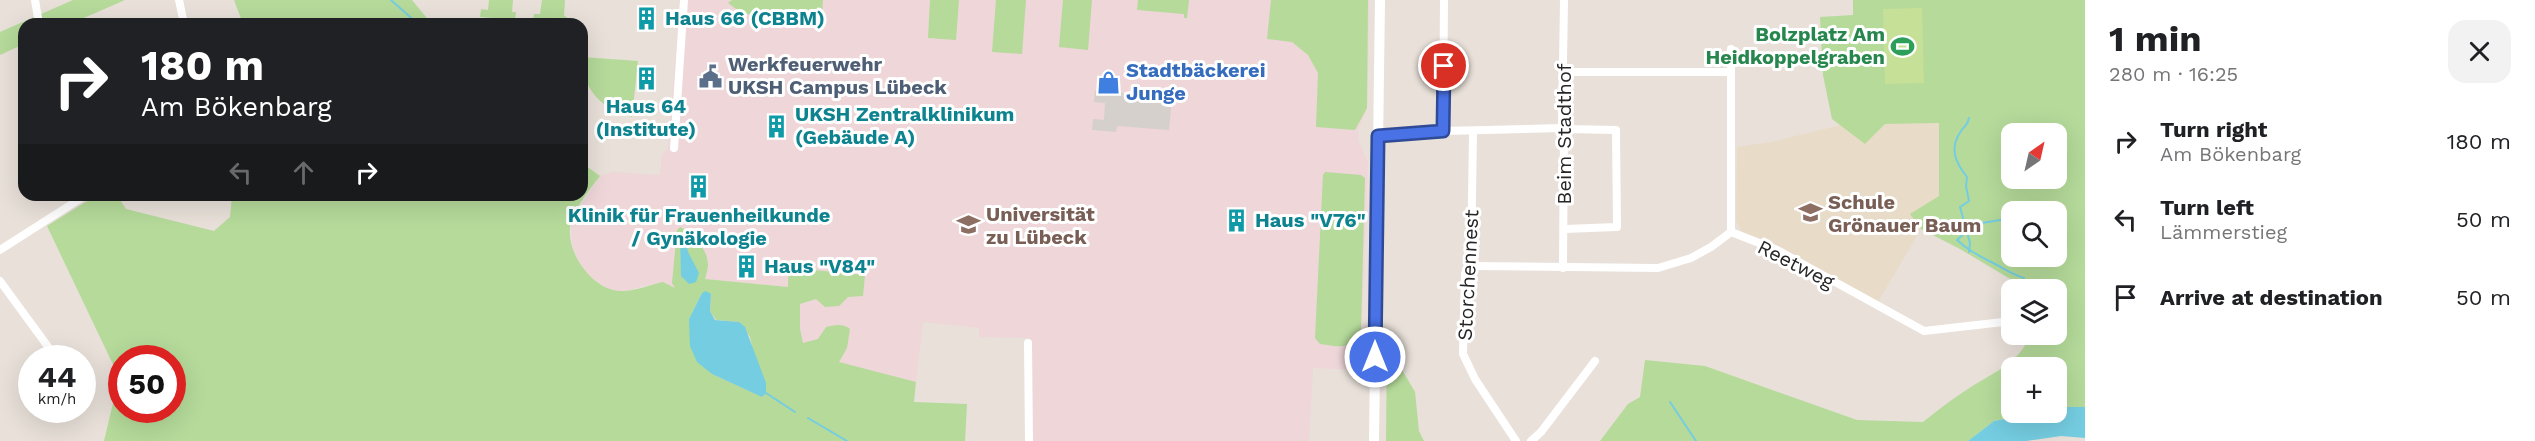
<!DOCTYPE html>
<meta charset="utf-8">
<style>
:root{--surface:#fff;--page:#f2f2f2;--text:#202124;--muted:#757577}
body{margin:0;font-family:"Work Sans",sans-serif;background:var(--page);color:var(--text);height:100vh;display:flex;flex-direction:column;font-size:22px;white-space:nowrap}
*{box-sizing:border-box;margin:0}
p{font-size:20px;color:var(--muted)}
.icon{flex:none;width:33px;height:33px;fill:none;stroke:currentColor;stroke-width:2;stroke-linecap:round;stroke-linejoin:round}
.map{position:relative;flex:1;overflow:hidden}
.panel{display:flex;flex-direction:column;background:var(--surface);width:450px}
.panel>*{flex:none}
.hud{position:absolute;left:18px;top:18px;width:570px;height:183px;border-radius:18px;box-shadow:0 6px 24px #0002;background:#202124;color:#fff;overflow:hidden}
.needle{width:39px;rotate:34deg}
.buttons{position:absolute;left:2001px;top:123px;display:grid;gap:12px}
.buttons a{display:grid;place-items:center;width:66px;height:66px;border-radius:12px;background:var(--surface);box-shadow:0 6px 24px #0002;font-size:30px}
.speed{position:absolute;left:18px;top:345px;display:flex;gap:12px;font-size:30px;font-weight:700;text-align:center}
.speed>*{display:grid;place-content:center;width:78px;height:78px;border-radius:50%;background:var(--surface);box-shadow:0 6px 24px #0002;line-height:1}
.speed small{font-size:15px;font-weight:400}
.speed .limit{border:9px solid #d22;background:#fff;color:#111}
.pin{position:absolute;display:grid;place-items:center;width:51px;height:51px;color:#fff;margin:-26px;border:3px solid #fff;border-radius:50%;box-shadow:0 2px 6px #0007}
.me{position:absolute;width:66px;margin:-33px;rotate:0deg;stroke-linejoin:round;filter:drop-shadow(0 0 4px #0008)}
.turn{display:flex;align-items:center;gap:21px;height:126px;padding:0 24px;font-size:27px}
.turn .icon{width:78px;height:78px;stroke-width:2.5}
.turn b{display:block;font-size:42px;line-height:51px}
.lanes{display:flex;align-items:center;height:57px;padding:0 24px;background:#0003;justify-content:center;gap:30px;direction:ltr}
.lanes .off{opacity:.35}
.round{display:grid;place-items:center;flex:none;width:63px;height:63px;border-radius:18px;background:var(--page)}
.overview{display:flex;align-items:center;justify-content:space-between;height:102px;padding:0 24px}
h1{font-size:36px;font-weight:700;line-height:45px}
ul{padding:0;list-style:none}
li{display:flex;align-items:center;gap:18px;height:78px;padding:0 24px}
li div{flex:1}
li b{display:block;font-size:22px}
li em{font-style:normal}
main{display:flex;flex:1;min-height:0}
.map>svg:first-child{display:block}
.education{fill:#e8dcc9}
.medical{fill:#eed6d9}
.green{fill:#b5da9a;fill-rule:evenodd}
.pitch{fill:#c7e097}
.plaza{fill:#d5d0cb}
.water{fill:#75cde1}
.lines{fill:none;stroke-linecap:round;stroke-linejoin:round}
.stream{stroke:#75cde1;stroke-width:2}
.minor{stroke:#fff;stroke-width:8}
.secondary{stroke:#fff;stroke-width:10}
.route-casing{stroke:#2f4a96;stroke-width:15}
.route{stroke:#4872e6;stroke-width:10}
.labels{text-anchor:middle;dominant-baseline:central;stroke-width:6;stroke-linejoin:round;paint-order:stroke}
.culture-label{font-size:20px;font-weight:bold;fill:#0d838f;stroke:#fff;text-anchor:start}
.leisure-label{font-size:20px;font-weight:bold;fill:#27864d;stroke:#fff;text-anchor:end}
.service-label{font-size:20px;font-weight:bold;fill:#4e5e75;stroke:#fff;text-anchor:start}
.shop-label{font-size:20px;font-weight:bold;fill:#366cbe;stroke:#fff;text-anchor:start}
.street-label{font-size:20px;fill:#262626;stroke:#fff}
.education-label{font-size:20px;font-weight:bold;fill:#785e54;stroke:#fff;text-anchor:start}
</style>
<main>
<div class="map">
<svg width="2085" height="441" viewBox="0 0 2085 441">
<rect width="100%" height="100%" fill="#e8e0d9"/>
<polygon class="education" points="1940,123 1939,196 1911,214 1921,229 1878,302 1776,244 1742,232 1736,221 1737,147 1771,142 1841,125 1865,144 1885,124"/>
<polygon class="medical" points="680,0 1369,0 1367,108 1358,131 1359,142 1368,163 1360,370 1313,368 1309,441 1029,441 1028,338 979,337 979,328 923,322 916,382 842,364 838,362 843,356 818,339 803,344 800,329 800,304 816,299 863,296 865,275 814,270 790,260 788,287 705,279 676,289 652,284 621,292 609,290 583,271 572,245 571,220 600,176 613,172 660,175 662,155 668,149"/>
<g class="green">
<polygon points="73,0 125,0 70,24 24,24 24,44 0,55 0,32"/>
<polygon points="234,0 412,0 426,17 427,24 243,24"/>
<polygon points="489,0 513,0 512,12 516,12 515,20 480,17 481,9 488,10"/>
<polygon points="542,0 565,0 564,16 567,17 566,24 533,21 534,14 540,14"/>
<polygon points="732,0 823,0 822,14 795,11 794,16 743,14 728,3"/>
<polygon points="930,0 959,0 956,40 928,38"/>
<polygon points="996,0 1026,0 1022,54 992,52"/>
<polygon points="1063,0 1092,0 1088,50 1059,47"/>
<polygon points="1138,0 1189,0 1187,18 1184,18 1184,14 1137,10"/>
<polygon points="1271,0 1368,0 1367,108 1355,130 1316,127 1318,73 1308,55 1292,42 1267,39"/>
<path d="M1853 0H2085V407H2057L2056 368H2012V412L2035 413 1994 421 1968 441H1600L1628 404 1640 397 1645 360 1705 366 1857 420 1923 422C1938 410 1952 399 1968 389 1992 373 2020 363 2030 335L2056 334V290L2027 289 1960 249 1921 229 1910 214 1939 196V123L1885 124 1865 144 1832 119 1823 75 1820 17 1853 15ZM2012 134H2056V178H2012ZM2012 212H2056V256H2012Z"/>
<path d="M582 57 638 61 632 117C602 109 582 90 582 57Z"/>
<path d="M582 163 600 176C590 189 578 204 572 219 561 247 592 292 622 291 636 291 649 285 663 282L675 288 672 283 677 230 680 227C693 232 708 250 708 265 708 269 706 275 705 279L788 287 789 260 814 270 865 275 863 296 848 297 839 306 825 307 816 299 800 304V329L803 343 818 339 826 327C834 325 843 323 850 329L847 348 839 362 916 382 914 402 967 404 965 441H104L114 399 119 385V377L47 226 97 195H117L126 209 214 231 230 217 232 195H582ZM702 293 711 294 710 311 716 320 739 322 750 337 763 397 712 374 689 319ZM122 358H172V410H122Z"/>
<path d="M1325 172 1361 175 1365 178 1361 329C1350 351 1341 347 1320 344L1315 338 1323 175Z"/>
<polygon points="1387,344 1415,392 1419,431 1424,441 1386,441"/>
</g>
<polygon class="pitch" points="1922,8 1924,83 1885,84 1883,9"/>
<polygon class="plaza" points="1095,91 1172,97 1169,130 1117,126 1116,132 1092,130 1093,119 1104,120 1105,103 1094,102"/>
<g class="water">
<polygon points="680,235 685,239 688,252 699,273 696,282 689,284 681,276"/>
<polygon points="706,291 711,294 710,311 715,320 739,322 745,327 766,383 766,393 762,397 712,374 697,362 690,346 689,319 702,293"/>
<polygon points="2057,407 2085,407 2085,438 2061,436 2026,441 1968,441 1994,421 2035,413 2056,412"/>
</g>
<g class="lines">
<g class="stream">
<polyline points="391,0 418,24"/>
<path d="M1969 118C1968 125 1965 125 1961 131 1949 148 1955 162 1967 177L1966 186 1969 201 1960 207 1970 243 1969 252"/>
<polyline points="1928,228 1935,231 2012,218"/>
<path d="M1966 232 1957 240C1968 250 1976 254 1989 261 2002 267 2011 274 2024 278"/>
<polyline points="766,393 795,412"/>
<polyline points="1670,402 1696,441"/>
<polyline points="808,418 847,441"/>
</g>
<g class="minor">
<polyline points="35,0 39,24"/>
<polyline points="179,0 184,24"/>
<polyline points="1564,72 1731,72"/>
<polyline points="1564,129 1616,130 1617,227 1565,229"/>
<polyline points="1443,131 1444,0"/>
<polyline points="1473,131 1471,266 1465,273 1463,354 1475,379 1516,441"/>
<polyline points="1378,136 1443,131 1562,128"/>
<polyline points="674,148 684,0"/>
<polyline points="1731,232 1731,49"/>
<polyline points="0,250 86,195"/>
<polyline points="1471,266 1658,268 1691,258 1711,247 1731,232 1777,250 1924,331 2012,321"/>
<polyline points="1563,268 1564,129 1562,128 1564,0"/>
<polyline points="0,281 49,348 53,358"/>
<polyline points="1028,343 1029,441"/>
<polyline points="1531,441 1541,432 1595,361"/>
</g>
<polyline class="secondary" points="1374,441 1380,0"/>
</g>
<g class="lines">
<defs>
<polyline id="route" points="1375,357 1378,136 1443,131 1444,66"/>
</defs>
<use href="#route" class="route-casing"/>
<use href="#route" class="route"/>
</g>
<defs>
<symbol id="building-bare" viewBox="-9 -9 18 18"><path d="M-4-6H4V6H1V3H-1V6H-4ZM-2.5-4.3h1.7v1.8h-1.7ZM.8-4.3h1.7v1.8H.8ZM-2.5-1h1.7V.8h-1.7ZM.8-1h1.7V.8H.8Z" fill="#0f9aa8" stroke="#fff" stroke-width="2.5" paint-order="stroke"/></symbol>
<symbol id="stadium-bare" viewBox="-9 -9 18 18"><path d="M0-5a6.5 5 0 1 0 0 10a6.5 5 0 1 0 0-10ZM-3.5-1.8h7v3.6h-7Z" fill="#2e9e5b" stroke="#fff" stroke-width="2.5" paint-order="stroke"/></symbol>
<symbol id="civic-bare" viewBox="-9 -9 18 18"><path d="M-.6-6.5H3V-4.5H.6V-3L4-1V1h2V6H-6V1h2V-1L-.6-3ZM-1.2 2.5V6h2.4V2.5Z" fill="#5c6f8a" stroke="#fff" stroke-width="2.5" paint-order="stroke"/></symbol>
<symbol id="shop-bare" viewBox="-9 -9 18 18"><path d="M-5-2.5h2.3a2.7 3.5 0 0 1 5.4 0H5L5.5 6h-11ZM-1.5-2.5h3a1.5 2.3 0 0 0-3 0Z" fill="#3f7fe0" stroke="#fff" stroke-width="2.5" paint-order="stroke"/></symbol>
<symbol id="school-bare" viewBox="-9 -9 18 18"><path d="M0-5L7-2L0 1L-7-2ZM-4 1L0 2.5L4 1V4Q0 6-4 4Z" fill="#8d6e63" stroke="#fff" stroke-width="2.5" paint-order="stroke"/></symbol>
<symbol id="university-bare" viewBox="-9 -9 18 18"><path d="M0-5L7-2L0 1L-7-2ZM-4 1L0 2.5L4 1V4Q0 6-4 4Z" fill="#8d6e63" stroke="#fff" stroke-width="2.5" paint-order="stroke"/></symbol>
</defs>
<g fill-rule="evenodd">
<use href="#building-bare" x="630" y="2" width="33" height="33"/>
<use href="#stadium-bare" x="1886" y="30" width="33" height="33"/>
<use href="#civic-bare" x="694" y="60" width="33" height="33"/>
<use href="#building-bare" x="630" y="62" width="33" height="33"/>
<use href="#shop-bare" x="1092" y="66" width="33" height="33"/>
<use href="#building-bare" x="760" y="110" width="33" height="33"/>
<use href="#building-bare" x="682" y="170" width="33" height="33"/>
<use href="#school-bare" x="1794" y="196" width="33" height="33"/>
<use href="#building-bare" x="1220" y="204" width="33" height="33"/>
<use href="#university-bare" x="952" y="208" width="33" height="33"/>
<use href="#building-bare" x="730" y="250" width="33" height="33"/>
</g>
<g class="labels">
<g class="culture-label">
<text x="665" y="18">Haus 66 (CBBM)</text>
<text x="646" y="106" text-anchor="middle">Haus 64<tspan x="646" dy="23">(Institute)</tspan></text>
<text x="795" y="114">UKSH Zentralklinikum<tspan x="795" dy="23">(Gebäude A)</tspan></text>
<text x="699" y="215" text-anchor="middle">Klinik für Frauenheilkunde<tspan x="699" dy="23">/ Gynäkologie</tspan></text>
<text x="1255" y="220">Haus "V76"</text>
<text x="764" y="266">Haus "V84"</text>
</g>
<g class="leisure-label">
<text x="1885" y="34">Bolzplatz Am<tspan x="1885" dy="23">Heidkoppelgraben</tspan></text>
</g>
<g class="service-label">
<text x="728" y="64">Werkfeuerwehr<tspan x="728" dy="23">UKSH Campus Lübeck</tspan></text>
</g>
<g class="shop-label">
<text x="1126" y="70">Stadtbäckerei<tspan x="1126" dy="23">Junge</tspan></text>
</g>
<g class="street-label">
<text transform="translate(1564 134) rotate(-90)">Beim Stadthof</text>
<text transform="translate(1796 264) rotate(27)">Reetweg</text>
<text transform="translate(1468 275) rotate(-87)">Storchennest</text>
</g>
<g class="education-label">
<text x="1828" y="202">Schule<tspan x="1828" dy="23">Grönauer Baum</tspan></text>
<text x="986" y="214">Universität<tspan x="986" dy="23">zu Lübeck</tspan></text>
</g>
</g>
</svg>
<div class="buttons">
<a><svg class="needle" viewBox="-14 -14 28 28"><path d="M0-13l5 13h-10z" fill="#e53935"/><path d="M0 13l5-13h-10z" fill="#757577"/></svg></a>
<a><svg class="icon" aria-label="search" viewBox="0 0 24 24"><circle cx="10" cy="10" r="6"/><path d="M15 15l6 6"/></svg></a>
<a><svg class="icon" aria-label="layers" viewBox="0 0 24 24"><path d="M12 4l9 5-9 5-9-5zM3 14l9 5 9-5"/></svg></a>
<a>+</a>
</div>
<div class="speed"><div>44<small>km/h</small></div><div class="limit">50</div></div>
<div class="pin" style="left:1444px;top:66px;background:#d93025"><svg class="icon" aria-label="arrive" viewBox="0 0 24 24"><path d="M6 21V4h12l-3 4 3 4H6"/></svg></div>
<svg class="me" style="left:1375px;top:357px" viewBox="-20 -20 40 40"><circle r="17" fill="#4872e6" stroke="#fff" stroke-width="3"/><path d="M0-11L8 9 0 5-8 9z" fill="#fff"/></svg>
<div class="hud">
<div class="turn"><svg class="icon" aria-label="right" viewBox="0 0 24 24"><path d="M7 20v-9h11M14 6l5 5-5 5"/></svg><div><b>180 m</b>Am Bökenbarg</div></div>
<div class="lanes"><svg class="icon off" aria-label="left" viewBox="0 0 24 24"><path d="M17 20v-9H6M10 6l-5 5 5 5"/></svg><svg class="icon off" aria-label="ahead" viewBox="0 0 24 24"><path d="M12 20V5M6 11l6-6 6 6"/></svg><svg class="icon" aria-label="right" viewBox="0 0 24 24"><path d="M7 20v-9h11M14 6l5 5-5 5"/></svg></div>
</div>
</div>
<section class="panel">
<div class="overview"><div><h1>1 min</h1><p>280 m · 16:25</p></div><a class="round"><svg class="icon" aria-label="close" viewBox="0 0 24 24"><path d="M6 6l12 12M18 6L6 18"/></svg></a></div>
<ul>
<li><svg class="icon" aria-label="right" viewBox="0 0 24 24"><path d="M7 20v-9h11M14 6l5 5-5 5"/></svg><div><b>Turn right</b><p>Am Bökenbarg</p></div><em>180 m</em></li>
<li><svg class="icon" aria-label="left" viewBox="0 0 24 24"><path d="M17 20v-9H6M10 6l-5 5 5 5"/></svg><div><b>Turn left</b><p>Lämmerstieg</p></div><em>50 m</em></li>
<li><svg class="icon" aria-label="arrive" viewBox="0 0 24 24"><path d="M6 21V4h12l-3 4 3 4H6"/></svg><div><b>Arrive at destination</b></div><em>50 m</em></li>
</ul>
</section>
</main>
